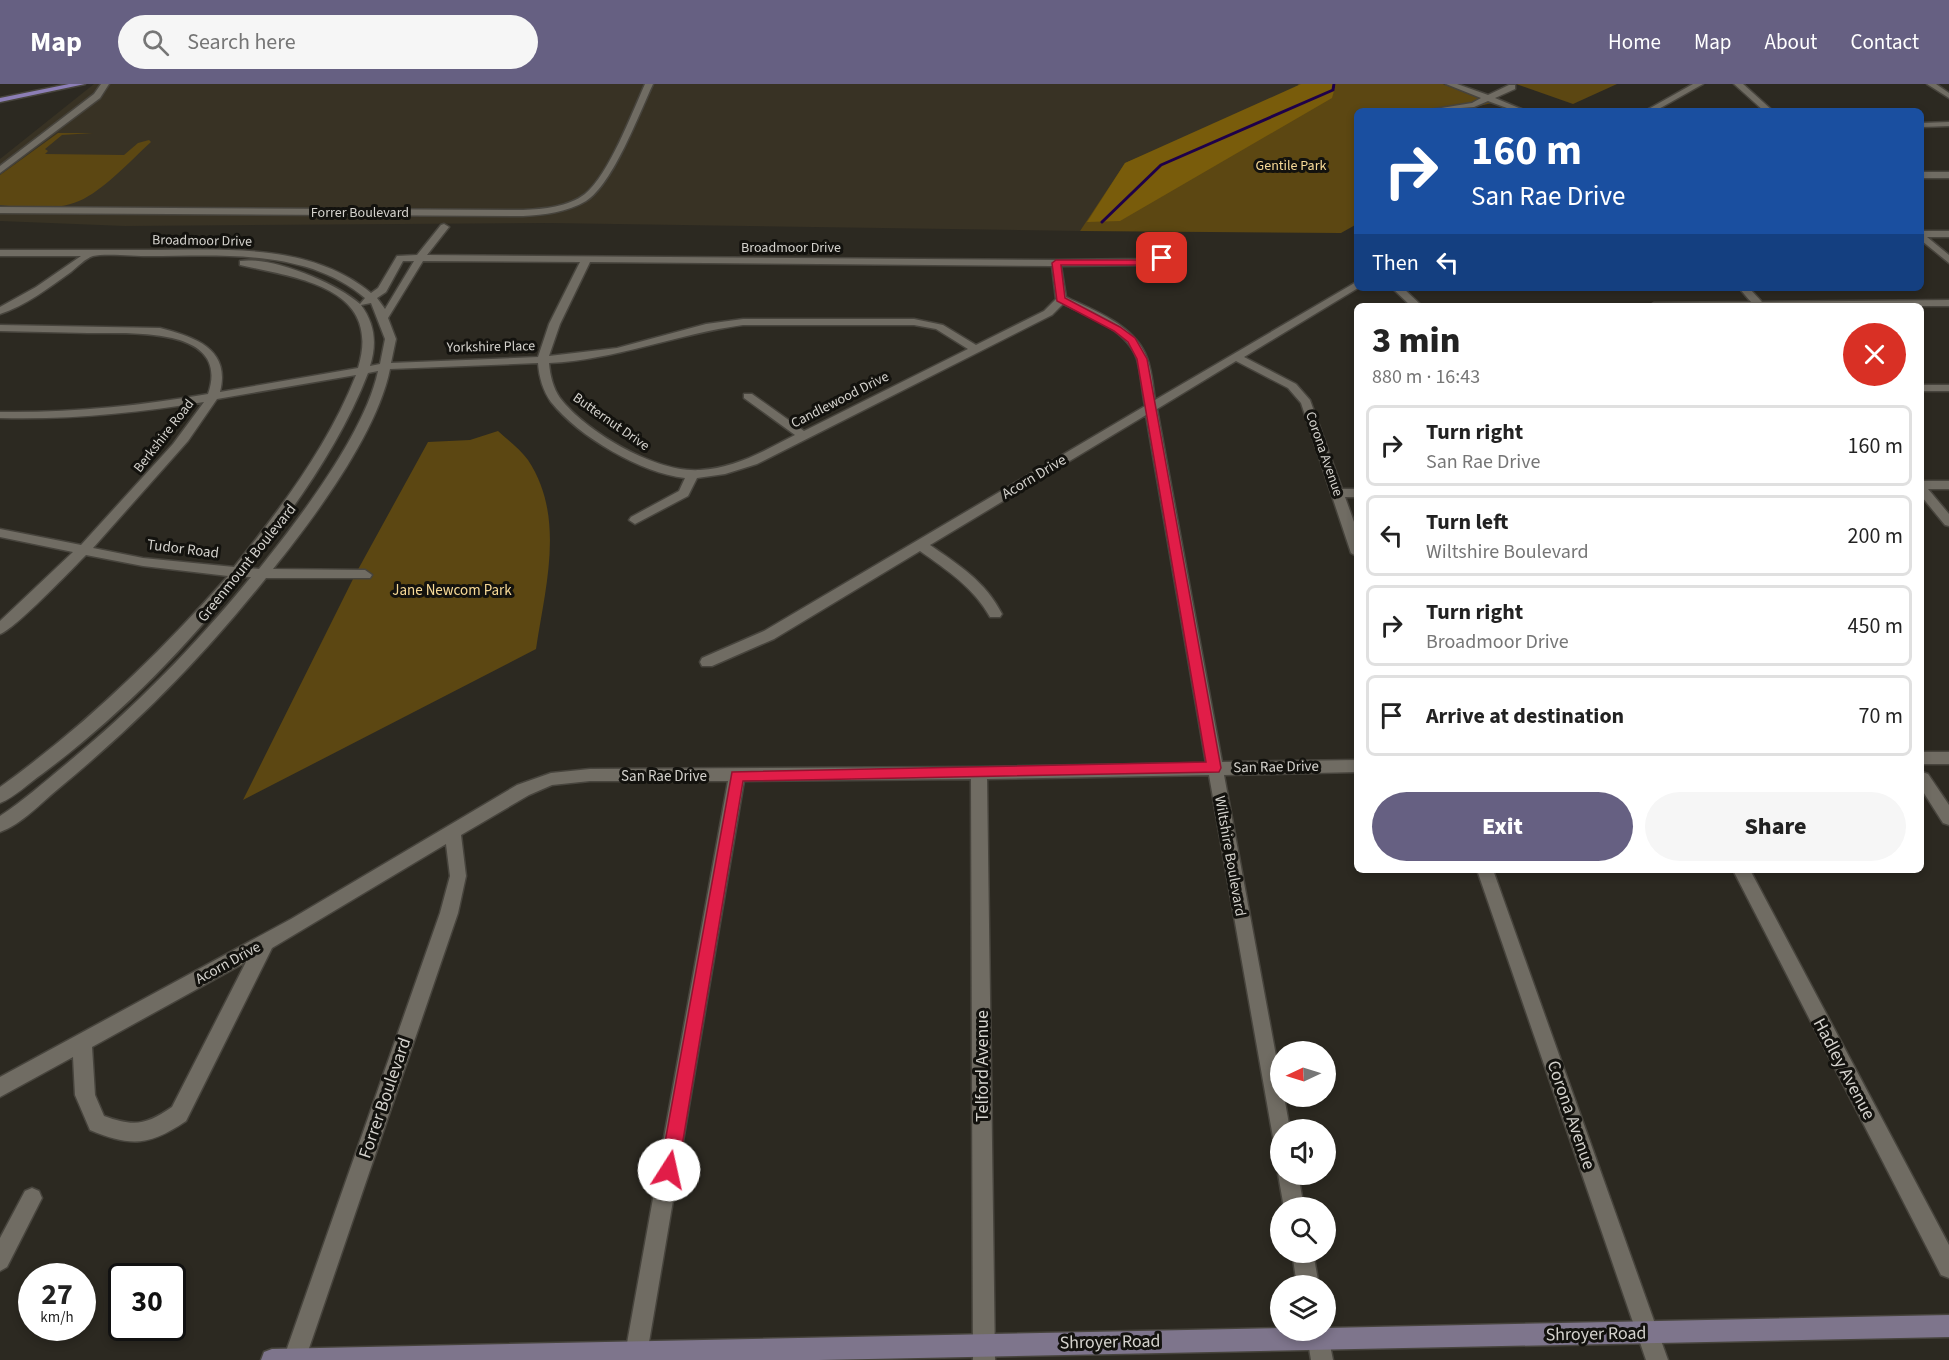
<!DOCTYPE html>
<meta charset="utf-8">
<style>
:root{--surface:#fff;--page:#f6f6f6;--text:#222;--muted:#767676;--line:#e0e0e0;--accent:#666082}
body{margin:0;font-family:"Source Sans 3",sans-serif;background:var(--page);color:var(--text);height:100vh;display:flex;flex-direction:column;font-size:22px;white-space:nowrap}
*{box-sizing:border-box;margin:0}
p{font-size:20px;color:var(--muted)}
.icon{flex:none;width:33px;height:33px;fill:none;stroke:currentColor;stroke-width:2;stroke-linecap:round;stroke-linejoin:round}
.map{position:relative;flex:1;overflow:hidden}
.side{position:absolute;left:1354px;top:219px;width:570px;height:570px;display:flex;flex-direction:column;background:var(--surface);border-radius:9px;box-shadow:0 3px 9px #0003}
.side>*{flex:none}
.banner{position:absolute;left:1354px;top:24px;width:570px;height:183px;border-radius:9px;box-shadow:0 3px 9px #0003;background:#1a4fa0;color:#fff;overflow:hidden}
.needle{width:39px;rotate:266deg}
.controls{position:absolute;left:1270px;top:957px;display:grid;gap:12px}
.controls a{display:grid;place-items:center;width:66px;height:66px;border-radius:50%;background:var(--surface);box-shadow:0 3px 9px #0003;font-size:30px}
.speed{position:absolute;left:18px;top:1179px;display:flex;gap:12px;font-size:30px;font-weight:700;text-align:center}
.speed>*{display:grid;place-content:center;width:78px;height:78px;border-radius:50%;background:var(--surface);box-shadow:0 3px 9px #0003;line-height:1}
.speed small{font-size:15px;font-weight:400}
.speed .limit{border:3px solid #111;border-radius:9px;background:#fff;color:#111}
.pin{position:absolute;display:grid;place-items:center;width:51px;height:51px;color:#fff;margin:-26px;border-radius:12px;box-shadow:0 3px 9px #0006}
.me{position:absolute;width:66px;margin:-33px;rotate:10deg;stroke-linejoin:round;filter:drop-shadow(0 0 4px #0008)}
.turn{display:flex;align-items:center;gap:21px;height:126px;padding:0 18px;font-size:27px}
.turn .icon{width:78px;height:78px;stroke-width:2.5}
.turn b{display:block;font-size:42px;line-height:51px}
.then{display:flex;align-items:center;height:57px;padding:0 18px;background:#0003;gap:12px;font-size:22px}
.round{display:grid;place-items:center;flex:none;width:63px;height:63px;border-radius:32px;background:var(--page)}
.headline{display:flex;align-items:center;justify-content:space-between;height:102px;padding:0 18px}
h1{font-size:36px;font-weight:800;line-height:45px}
.button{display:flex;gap:12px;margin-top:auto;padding:12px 18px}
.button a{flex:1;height:69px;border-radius:36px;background:var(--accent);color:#fff;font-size:24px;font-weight:800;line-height:69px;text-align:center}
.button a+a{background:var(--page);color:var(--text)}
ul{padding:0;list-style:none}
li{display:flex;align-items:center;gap:18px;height:81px;margin:0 12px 9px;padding:0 6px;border:3px solid var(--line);border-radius:9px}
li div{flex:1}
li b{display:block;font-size:22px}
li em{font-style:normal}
header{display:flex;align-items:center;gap:36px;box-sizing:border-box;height:84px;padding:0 30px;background:var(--accent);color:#fff}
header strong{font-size:28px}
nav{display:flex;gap:33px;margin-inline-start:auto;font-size:21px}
.search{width:420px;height:54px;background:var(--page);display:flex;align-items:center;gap:15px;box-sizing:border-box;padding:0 21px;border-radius:33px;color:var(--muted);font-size:22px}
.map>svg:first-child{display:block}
.built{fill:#383224}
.green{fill:#5c4712}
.forest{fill:#795c0b}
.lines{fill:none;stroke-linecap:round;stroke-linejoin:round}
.stream{stroke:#1e004a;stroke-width:3}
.street-casing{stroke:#47443d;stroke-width:3}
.secondary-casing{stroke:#47443d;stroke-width:3}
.primary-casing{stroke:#47443d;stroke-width:3}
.street{fill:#706c63;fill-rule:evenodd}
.secondary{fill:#7e758c;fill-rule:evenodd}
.primary{fill:#8c7eb6;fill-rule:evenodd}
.route{fill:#e11d48;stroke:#92132f;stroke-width:1.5}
.labels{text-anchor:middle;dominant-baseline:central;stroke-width:6;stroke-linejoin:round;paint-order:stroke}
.far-park-label{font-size:14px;fill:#f8da97;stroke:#13120e}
.far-street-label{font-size:14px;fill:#d4d2cd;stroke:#13120e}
.street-label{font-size:15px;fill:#d4d2cd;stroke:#13120e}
.park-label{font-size:15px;fill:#f8da97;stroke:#13120e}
.near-street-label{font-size:18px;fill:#d4d2cd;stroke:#13120e}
</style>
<header>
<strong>Map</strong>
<div class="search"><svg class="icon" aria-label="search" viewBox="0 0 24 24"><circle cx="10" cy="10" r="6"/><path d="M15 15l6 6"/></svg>Search here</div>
<nav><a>Home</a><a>Map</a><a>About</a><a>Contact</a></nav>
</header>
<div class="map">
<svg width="1949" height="1276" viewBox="0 0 1949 1276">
<rect width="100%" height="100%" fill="#2c2921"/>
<polygon class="built" points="94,0 1301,0 1087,138 1080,147 549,139 125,142 0,137 0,75"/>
<g class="green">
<polygon points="1298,0 1443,0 1492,19 1462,26 1358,27 1357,140 1341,149 1080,147 1125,79 1300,6"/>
<polygon points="1516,0 1617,0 1573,20"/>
<path d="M58 49H93L62 51 45 65 48 67 45 70 124 71 138 59 149 56 151 58C131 76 103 107 79 117 56 127 24 124 0 121V91Z"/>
<path d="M498 347C508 356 521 366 528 376 566 433 545 504 536 565L243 716 355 491 428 358 470 356Z"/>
</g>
<polygon class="forest" points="1301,0 1336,0 1332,14 1120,137 1087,138 1125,79"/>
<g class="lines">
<polyline class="stream" points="1102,138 1161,81 1333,6 1334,0"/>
<defs>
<g id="street">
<polygon points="101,0 109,0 100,14 0,89 0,82 94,10"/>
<path d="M645 0H653C639 30 613 100 586 117 568 128 544 131 523 132L0 129V123L523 126C544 125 568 123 585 110 609 90 632 29 645 0Z"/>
<polygon points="1446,0 1457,0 1488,11 1509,1 1515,1 1515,5 1495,14 1526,27 1515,27 1488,17 1474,23 1423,27 1472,19 1481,14"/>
<polygon points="1693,0 1703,0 1655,27 1645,27"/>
<polygon points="1734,0 1743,0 1773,27 1764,27"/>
<polygon points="1927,0 1936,0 1949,9 1949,14"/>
<polygon points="1949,38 1949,42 1922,43 1922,39"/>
<rect x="1922" y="88" width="27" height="6"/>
<path d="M444 140 449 143 427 171 1056 176 1143 175 1165 172V176L1143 181 1061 182 1066 213C1095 227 1135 241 1147 274 1152 287 1153 303 1155 316L1358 197V204L1244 273 1296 300 1310 316 1342 405H1358V413H1345L1358 449V473L1351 469 1301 319 1288 304 1236 277 1157 325 1222 678 1358 676V688L1224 691 1281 999V1012H1284L1290 1046H1281V1062L1274 1059 1209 691 987 695 995 1276H973L971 695 744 697 646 1276H624L728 697H590L552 701 529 711 461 751 466 792 458 829 305 1276H283L440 829 450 792 446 760 272 864 186 1037C149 1062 131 1063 90 1046L75 1011 73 973 0 1013V993L291 835 517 701 551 689 590 685 979 683 1206 679 1146 331 930 461C959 481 986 498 1002 530L1000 533H990C973 503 948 487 920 467L774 555 712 582H702L700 578 702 574 764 547 1145 322C1142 307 1141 290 1137 275 1127 246 1089 232 1063 220L1052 231 757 380 725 390 697 394 688 412 635 440 629 436 631 433 679 407 685 394C641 389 579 353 551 318 543 307 539 293 538 279L390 285C377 350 314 434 273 485L365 486 372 491 370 494H266C201 575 138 639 58 705 41 719 22 740 0 748V732C23 717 43 699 65 681 134 624 194 563 251 493H241C185 566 116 635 42 690 29 699 15 713 0 719V703C85 642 158 571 228 492L143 482 86 471C71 486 15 545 0 550V537L73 468 0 453V445L81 461 173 360 204 318C136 329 69 336 0 334V328C70 329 139 322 208 310 232 241 127 250 88 249 59 248 29 248 0 247V241L160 244C194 253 231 264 220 308L358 284C383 203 297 194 240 181V177C272 172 336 199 360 220L365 214C306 164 221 172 149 172 136 172 104 169 93 172 86 174 77 183 71 188 50 203 25 222 0 230V223L36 203 81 172H0V166C49 166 98 166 147 166 221 166 310 158 371 209L378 204 397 172 417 171 441 141ZM403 177H414L385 225 377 214 386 208ZM423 177 580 178 549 240 538 273 391 279 396 255 388 234ZM590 178 1052 182 1056 215 1044 227 976 261 943 241 914 235H743L706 240 617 264 549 272 560 240ZM371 219 385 255 380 280 370 282C377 260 375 240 361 221ZM743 241H914L936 245 968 265 804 347 752 310H744V314L795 351C764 367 735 384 700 386 656 389 586 348 560 314 553 304 550 291 549 279 615 276 677 250 743 241ZM378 287C365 349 299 435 259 485L248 484C294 424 341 360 368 289ZM356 291C328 362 281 424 234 483L143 474 93 464 188 357 217 315ZM246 878 172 1023C146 1041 134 1043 104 1032L95 1011 92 963Z"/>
<polygon points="1922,147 1949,147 1949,153 1927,153 1949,171 1949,179 1922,157"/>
<polygon points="1392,204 1403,204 1422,222 1411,222"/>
<polygon points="1739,204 1749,204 1762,218 1949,216 1949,222 1649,222 1654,219 1751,218"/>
<rect x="1922" y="301" width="27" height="6"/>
<polygon points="1922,397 1949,397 1949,405 1928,405 1949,430 1949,442 1945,441 1922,413"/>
<rect x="1922" y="668" width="27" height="12"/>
<polygon points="1922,688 1928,690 1949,721 1949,741 1943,739 1922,706"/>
<polygon points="1477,786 1493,786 1668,1276 1646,1276"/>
<polygon points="1733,786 1750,786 1949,1161 1949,1194 1941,1191"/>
<polygon points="1281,1083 1281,1090 1298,1090 1304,1124 1284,1124 1278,1090"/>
<polygon points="32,1104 39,1107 42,1114 7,1183 0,1187 0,1154 25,1107"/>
<polygon points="1292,1168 1313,1168 1319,1202 1297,1202"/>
<polygon points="1326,1241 1333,1276 1311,1276 1306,1246 1326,1246"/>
</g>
<polygon id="secondary" points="1949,1231 1949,1253 819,1276 261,1276 264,1268 272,1265 1281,1244 1281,1246 1326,1246 1326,1244"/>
<polygon id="primary" points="69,0 85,0 0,18 0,14"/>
</defs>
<use href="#street" class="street-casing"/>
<use href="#secondary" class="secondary-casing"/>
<use href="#primary" class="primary-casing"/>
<use href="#street" class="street"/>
<use href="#secondary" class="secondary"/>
<use href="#primary" class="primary"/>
</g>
<polygon class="route" points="1162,171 1165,172 1165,176 1143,181 1061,181 1065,214 1120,243 1135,254 1147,275 1221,684 1219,688 743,697 678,1086 676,1092 669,1095 663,1092 660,1086 732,688 1206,678 1137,275 1128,258 1114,247 1057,217 1052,179 1056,176 1143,176"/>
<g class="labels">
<g class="far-park-label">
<text x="1291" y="82">Gentile Park</text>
</g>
<g class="far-street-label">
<text x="360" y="129">Forrer Boulevard</text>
<text transform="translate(202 157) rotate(1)">Broadmoor Drive</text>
<text x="791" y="164">Broadmoor Drive</text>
<text transform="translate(491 263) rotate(-1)">Yorkshire Place</text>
<text transform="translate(840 316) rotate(-27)">Candlewood Drive</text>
<text transform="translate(611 338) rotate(35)">Butternut Drive</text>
<text transform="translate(164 352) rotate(-52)">Berkshire Road</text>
<text transform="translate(1324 370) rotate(71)">Corona Avenue</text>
</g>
<g class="street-label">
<text transform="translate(1034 393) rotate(-31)">Acorn Drive</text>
<text transform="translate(183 465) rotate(7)">Tudor Road</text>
<text transform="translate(247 479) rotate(-51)">Greenmount Boulevard</text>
<text transform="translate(1276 683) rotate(-1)">San Rae Drive</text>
<text x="664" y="692">San Rae Drive</text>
<text transform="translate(1230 772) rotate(80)">Wiltshire Boulevard</text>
<text transform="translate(228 879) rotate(-29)">Acorn Drive</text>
</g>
<g class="park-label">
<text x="452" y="506">Jane Newcom Park</text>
</g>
<g class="near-street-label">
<text transform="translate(982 982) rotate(-90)">Telford Avenue</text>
<text transform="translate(1844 985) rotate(62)">Hadley Avenue</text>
<text transform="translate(385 1014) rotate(-71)">Forrer Boulevard</text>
<text transform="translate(1571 1031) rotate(71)">Corona Avenue</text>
<text transform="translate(1596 1250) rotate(-1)">Shroyer Road</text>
<text transform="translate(1110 1258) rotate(-1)">Shroyer Road</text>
</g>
</g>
</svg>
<div class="controls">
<a><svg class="needle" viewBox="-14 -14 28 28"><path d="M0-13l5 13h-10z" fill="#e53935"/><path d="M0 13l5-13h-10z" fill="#767676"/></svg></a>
<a><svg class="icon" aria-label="sound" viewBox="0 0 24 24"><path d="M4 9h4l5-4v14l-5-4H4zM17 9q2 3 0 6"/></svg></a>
<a><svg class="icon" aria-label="search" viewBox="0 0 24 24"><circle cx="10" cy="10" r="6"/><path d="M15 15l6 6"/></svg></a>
<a><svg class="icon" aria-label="layers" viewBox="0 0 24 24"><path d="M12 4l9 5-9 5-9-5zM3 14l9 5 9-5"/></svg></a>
</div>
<div class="speed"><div>27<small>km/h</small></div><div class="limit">30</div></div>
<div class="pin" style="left:1162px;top:174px;background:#d93025"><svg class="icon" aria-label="arrive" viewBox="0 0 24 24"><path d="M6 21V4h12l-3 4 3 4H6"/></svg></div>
<svg class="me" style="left:669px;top:1086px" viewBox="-20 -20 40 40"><circle r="19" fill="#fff"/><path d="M0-13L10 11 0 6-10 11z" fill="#e11d48"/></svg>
<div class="banner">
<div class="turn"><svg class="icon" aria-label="right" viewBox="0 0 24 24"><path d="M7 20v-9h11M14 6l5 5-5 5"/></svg><div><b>160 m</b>San Rae Drive</div></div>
<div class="then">Then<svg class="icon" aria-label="left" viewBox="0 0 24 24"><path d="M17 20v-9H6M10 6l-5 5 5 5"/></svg></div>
</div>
<section class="side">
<div class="headline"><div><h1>3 min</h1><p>880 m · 16:43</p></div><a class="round" style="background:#d93025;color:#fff"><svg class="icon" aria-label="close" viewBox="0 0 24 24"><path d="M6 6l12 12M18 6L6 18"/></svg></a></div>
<ul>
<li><svg class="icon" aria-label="right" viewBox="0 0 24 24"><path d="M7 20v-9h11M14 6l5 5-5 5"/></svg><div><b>Turn right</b><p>San Rae Drive</p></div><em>160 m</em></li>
<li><svg class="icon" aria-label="left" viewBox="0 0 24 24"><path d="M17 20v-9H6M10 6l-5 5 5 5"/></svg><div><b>Turn left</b><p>Wiltshire Boulevard</p></div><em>200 m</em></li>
<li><svg class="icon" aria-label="right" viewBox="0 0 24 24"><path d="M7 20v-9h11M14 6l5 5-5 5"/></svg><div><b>Turn right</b><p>Broadmoor Drive</p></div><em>450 m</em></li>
<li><svg class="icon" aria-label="arrive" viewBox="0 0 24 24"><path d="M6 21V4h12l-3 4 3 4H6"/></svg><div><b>Arrive at destination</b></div><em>70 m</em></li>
</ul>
<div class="button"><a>Exit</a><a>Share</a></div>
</section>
</div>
